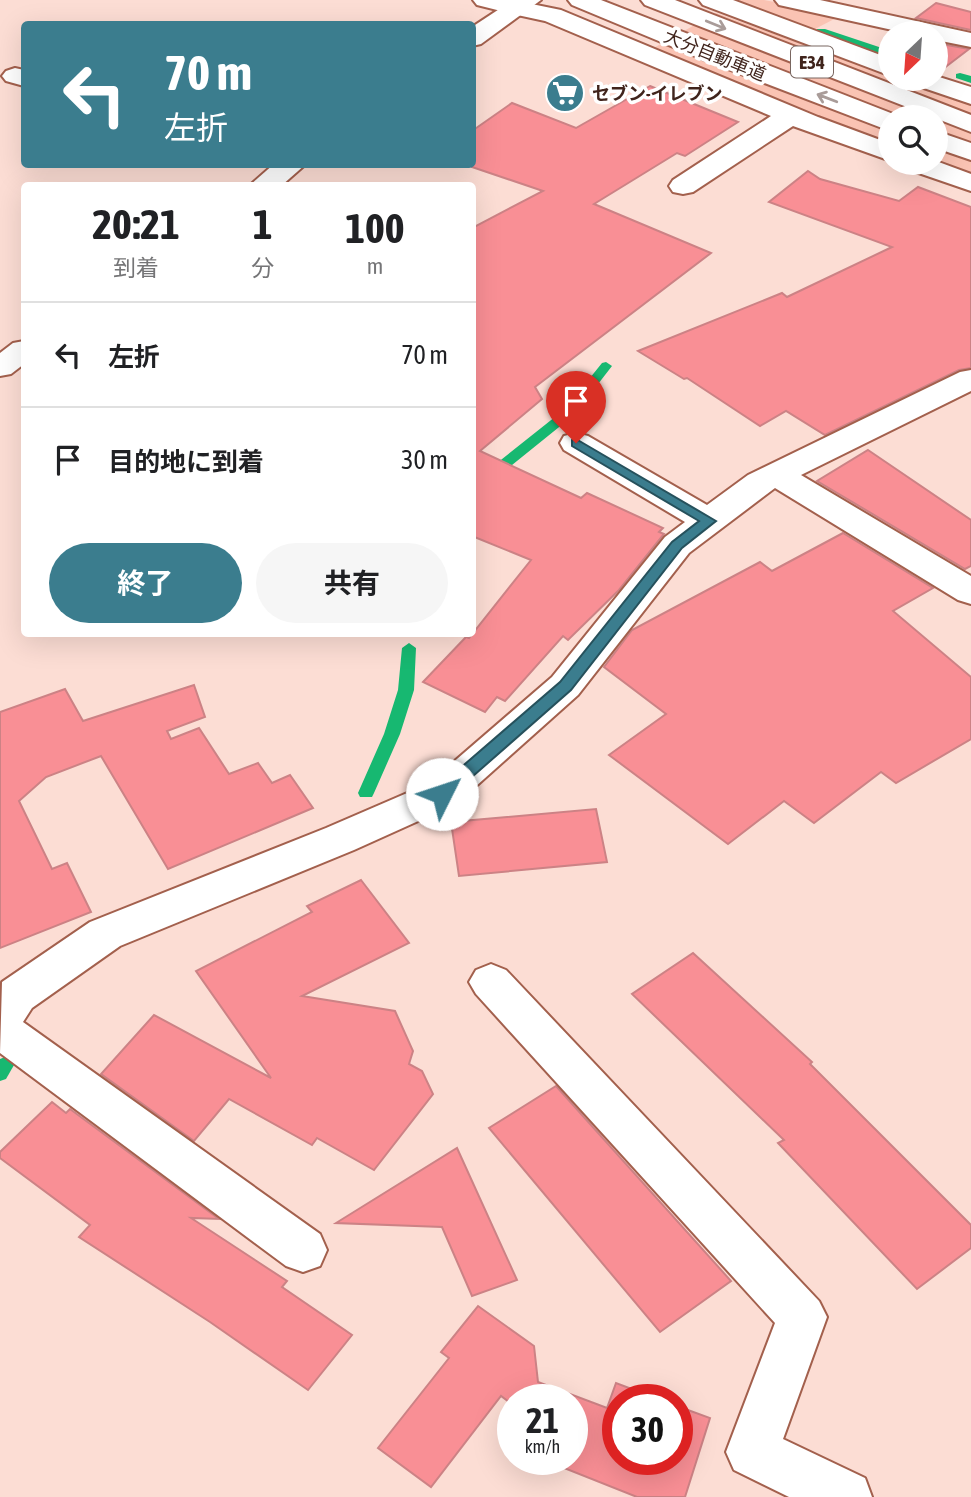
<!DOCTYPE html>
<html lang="ja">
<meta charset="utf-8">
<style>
:root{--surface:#fff;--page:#f6f6f6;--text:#202124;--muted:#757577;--line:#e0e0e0;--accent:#3b7d8e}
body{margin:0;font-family:"Asap Condensed","Noto Sans JP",sans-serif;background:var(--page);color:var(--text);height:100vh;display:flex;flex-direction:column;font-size:26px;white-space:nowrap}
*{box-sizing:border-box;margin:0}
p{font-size:23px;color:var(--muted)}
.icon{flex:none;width:38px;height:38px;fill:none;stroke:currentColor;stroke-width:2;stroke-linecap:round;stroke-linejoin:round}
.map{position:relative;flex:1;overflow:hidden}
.drawer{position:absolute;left:21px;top:182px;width:455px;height:455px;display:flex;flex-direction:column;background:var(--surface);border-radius:7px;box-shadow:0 7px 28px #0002}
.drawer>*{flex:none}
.top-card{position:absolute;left:21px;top:21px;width:455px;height:147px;border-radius:7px;box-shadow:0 7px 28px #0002;background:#3b7d8e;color:#fff;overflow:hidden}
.needle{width:46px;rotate:205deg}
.buttons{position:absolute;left:878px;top:21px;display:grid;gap:14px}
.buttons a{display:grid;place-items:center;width:70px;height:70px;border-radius:50%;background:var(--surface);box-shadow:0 7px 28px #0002;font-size:35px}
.speed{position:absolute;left:497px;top:1384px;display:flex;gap:14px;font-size:35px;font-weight:700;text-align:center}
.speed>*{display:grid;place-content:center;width:91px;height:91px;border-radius:50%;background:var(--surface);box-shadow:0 7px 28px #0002;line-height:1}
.speed small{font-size:18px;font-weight:400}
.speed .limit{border:10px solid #d22;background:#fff;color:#111}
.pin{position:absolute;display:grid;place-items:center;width:60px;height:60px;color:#fff;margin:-72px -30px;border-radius:50% 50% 50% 0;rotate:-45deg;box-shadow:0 0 7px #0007}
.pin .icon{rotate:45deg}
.me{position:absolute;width:77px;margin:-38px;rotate:49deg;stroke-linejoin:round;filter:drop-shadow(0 0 5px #0008)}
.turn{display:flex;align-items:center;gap:24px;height:147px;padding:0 28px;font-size:32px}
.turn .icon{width:91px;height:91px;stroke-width:2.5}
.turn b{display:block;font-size:49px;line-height:60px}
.eta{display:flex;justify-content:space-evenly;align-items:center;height:119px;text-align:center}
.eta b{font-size:42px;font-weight:700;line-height:49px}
.cta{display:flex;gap:14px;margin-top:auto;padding:14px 28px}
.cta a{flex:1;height:80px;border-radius:42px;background:var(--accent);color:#fff;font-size:28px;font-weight:700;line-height:80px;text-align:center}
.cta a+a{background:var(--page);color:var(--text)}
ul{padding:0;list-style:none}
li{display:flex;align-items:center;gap:21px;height:105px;padding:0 28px;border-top:2px solid var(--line)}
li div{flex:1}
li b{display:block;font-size:26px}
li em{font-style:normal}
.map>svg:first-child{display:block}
.green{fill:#fac3b3}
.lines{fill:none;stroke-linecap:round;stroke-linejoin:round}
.stream{fill:#17b871;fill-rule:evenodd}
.building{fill:#f98f95;stroke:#cc8285;stroke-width:2}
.minor-casing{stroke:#a3604d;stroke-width:4}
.major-casing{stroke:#a3604d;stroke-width:4}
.highway-casing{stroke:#a3604d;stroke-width:4}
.minor{fill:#fff;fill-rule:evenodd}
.major{fill:#fff;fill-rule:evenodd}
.highway{fill:#fff;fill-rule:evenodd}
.oneway{stroke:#a99c99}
.route{fill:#3b7d8e;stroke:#26515c;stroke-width:2}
.labels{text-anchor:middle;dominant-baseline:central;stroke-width:7;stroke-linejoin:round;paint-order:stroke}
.far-street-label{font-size:18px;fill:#40241c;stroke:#fff}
.far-poi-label{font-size:18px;font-weight:bold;fill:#40241c;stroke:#fff;text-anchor:start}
.shield{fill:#fff;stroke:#796660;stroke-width:2}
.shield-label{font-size:19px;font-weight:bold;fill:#40241c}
</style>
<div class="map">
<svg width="971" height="1497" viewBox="0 0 971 1497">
<rect width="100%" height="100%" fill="#fcddd4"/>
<g class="green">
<polygon points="738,0 764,0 842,15 813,30"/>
<polygon points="716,13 891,76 891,79 971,105 971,181 936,163 936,117 891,117 891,149 650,50"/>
</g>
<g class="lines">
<g class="stream">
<polygon points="817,29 825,29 891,51 891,58 817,33"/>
<polygon points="936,68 942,69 943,71 936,74"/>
<polygon points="960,73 971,76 971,83 956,78 956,74"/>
<polygon points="606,362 612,366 574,415 497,477 487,477 485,474 487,471 565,409 602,363"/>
<polygon points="409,643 416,648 414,690 400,734 374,793 372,797 360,797 358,793 384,734 398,690 402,648"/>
<polygon points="5,1057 11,1060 14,1065 6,1079 0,1081 0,1059"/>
</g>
</g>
<g class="building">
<polygon points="936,3 971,12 971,30 916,18"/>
<polygon points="936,43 969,49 943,69 936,67"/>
<polygon points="650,86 738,122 685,156 677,153 594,204 711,253 535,387 542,399 480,451 581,498 587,493 663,528 659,532 664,534 619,590 568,640 563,636 505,701 497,697 485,712 423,682 466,637 469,638 531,560 472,536 472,228 543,191 472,167 472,131 512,103 576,128"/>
<polygon points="808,171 820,179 899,201 918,187 971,207 971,368 959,370 825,435 786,411 760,426 687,378 684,379 638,351 782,293 787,297 892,247 769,202"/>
<polygon points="868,450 971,520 971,566 965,569 817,481"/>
<polygon points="843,533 933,588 893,611 971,677 971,739 896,783 881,772 814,823 784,801 728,844 609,755 666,714 604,667 632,630 760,562 772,571"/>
<polygon points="194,685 205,717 167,731 171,739 199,728 229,774 258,763 272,783 290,775 313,808 168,869 101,756 46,777 19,801 52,869 67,863 91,912 0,948 0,712 65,689 83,721"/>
<polygon points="596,809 607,862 459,876 451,822"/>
<polygon points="361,880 409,943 302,996 395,1011 413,1051 409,1064 422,1071 433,1094 374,1170 317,1138 312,1145 229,1099 194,1141 101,1074 154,1015 271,1078 196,971 312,912 307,906"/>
<polygon points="693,953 812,1062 810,1064 971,1225 971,1248 917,1289 778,1143 784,1140 632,994"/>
<polygon points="556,1086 731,1281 660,1332 489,1128"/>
<polygon points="52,1102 66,1113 70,1109 219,1219 191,1218 287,1281 282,1287 352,1335 308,1390 210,1322 79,1237 90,1225 0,1158 0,1152"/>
<polygon points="457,1148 517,1280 472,1296 442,1227 336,1223"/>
<polygon points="478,1306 534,1346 538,1382 607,1408 616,1383 661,1400 618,1400 618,1460 677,1460 677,1406 710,1418 685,1497 637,1497 559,1466 562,1460 572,1460 572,1400 513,1400 513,1405 501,1396 431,1487 378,1448 449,1358 441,1352"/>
</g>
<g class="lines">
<defs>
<g id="minor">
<polygon points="699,0 733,0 891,59 891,76 703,5"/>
<polygon points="775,0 820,0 971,33 971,47 936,40 936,33 906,33 779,5"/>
<polygon points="517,1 561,10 818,117 891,144 891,161 793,126 693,192 683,194 673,192 669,186 673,180 771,116 545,21 508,13 505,8 508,3"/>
<polygon points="15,68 24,70 24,86 6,81 2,76 6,71"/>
<polygon points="936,76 971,87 971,104 912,84 908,79 936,79"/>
<polygon points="936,161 971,174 971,191 907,169 903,163"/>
<polygon points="971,370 971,391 801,475 971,576 971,604 958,600 775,488 689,553 578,695 456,804 354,850 120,946 32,1008 23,1022 320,1234 327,1250 320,1266 303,1272 286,1266 0,1053 2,982 90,922 326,828 428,784 552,677 665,537 685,522 564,450 560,443 564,436 576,433 588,436 707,505 748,475 960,372"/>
<polygon points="491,964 506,970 819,1301 827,1317 783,1439 865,1478 872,1497 789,1497 734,1470 726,1452 775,1323 476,994 469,982 476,970"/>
</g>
<polygon id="major" points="473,0 514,0 526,3 529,8 526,13 517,15 477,5"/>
<g id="highway">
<polygon points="513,0 541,0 481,44 472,46 472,27"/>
<polygon points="568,0 601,0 901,117 891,117 891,130 882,128 702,59 572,5"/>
<polygon points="641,0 675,0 971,115 971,132 645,5"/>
<polygon points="936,131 971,143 971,160 936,148"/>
<polygon points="274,164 306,164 281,186 249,186"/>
<polygon points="24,341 24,364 11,374 0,376 0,353 13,343"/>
</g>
</defs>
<use href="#minor" class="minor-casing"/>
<use href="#major" class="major-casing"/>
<use href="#highway" class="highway-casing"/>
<use href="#minor" class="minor"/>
<use href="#major" class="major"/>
<use href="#highway" class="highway"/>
</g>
<defs><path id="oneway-shaft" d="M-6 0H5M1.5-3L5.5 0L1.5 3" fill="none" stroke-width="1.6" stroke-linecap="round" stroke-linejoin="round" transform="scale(1.75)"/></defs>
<g class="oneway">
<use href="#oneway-shaft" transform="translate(716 25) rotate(22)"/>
<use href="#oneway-shaft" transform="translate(827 98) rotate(-159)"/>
</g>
<polygon class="route" points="576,439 716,521 682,548 571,690 448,798 436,798 434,794 436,789 560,682 672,542 699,521 572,446 572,440"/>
<defs>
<symbol id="supermarket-disc" viewBox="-11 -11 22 22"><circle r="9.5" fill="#3b7d8e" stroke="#fff"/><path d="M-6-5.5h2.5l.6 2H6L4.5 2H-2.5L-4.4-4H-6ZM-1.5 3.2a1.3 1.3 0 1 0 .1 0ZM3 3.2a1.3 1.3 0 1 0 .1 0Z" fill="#fff"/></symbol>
</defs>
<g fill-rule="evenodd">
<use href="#supermarket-disc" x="543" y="71" width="44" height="44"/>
</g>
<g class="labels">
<g class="far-street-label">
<text transform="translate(715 55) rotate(22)">大分自動車道</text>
</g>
<g class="far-poi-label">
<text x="592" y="93">セブン-イレブン</text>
</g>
<rect class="shield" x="791" y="46.5" width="42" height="31" rx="5"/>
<g class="shield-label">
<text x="812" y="62">E34</text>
</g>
</g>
</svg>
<div class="buttons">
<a><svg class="needle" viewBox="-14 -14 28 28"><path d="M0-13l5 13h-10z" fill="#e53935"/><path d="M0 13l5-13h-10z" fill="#757577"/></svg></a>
<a><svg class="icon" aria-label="search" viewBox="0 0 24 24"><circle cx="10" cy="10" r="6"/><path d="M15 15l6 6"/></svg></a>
</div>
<div class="speed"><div>21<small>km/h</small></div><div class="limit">30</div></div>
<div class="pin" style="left:576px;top:443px;background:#d93025"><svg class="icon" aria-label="arrive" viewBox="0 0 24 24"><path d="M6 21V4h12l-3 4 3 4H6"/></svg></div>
<svg class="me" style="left:442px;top:794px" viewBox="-20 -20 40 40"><circle r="19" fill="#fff"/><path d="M0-13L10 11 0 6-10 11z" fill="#3b7d8e"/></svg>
<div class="top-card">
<div class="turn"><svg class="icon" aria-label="left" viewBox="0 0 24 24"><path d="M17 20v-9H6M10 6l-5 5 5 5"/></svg><div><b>70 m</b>左折</div></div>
</div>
<section class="drawer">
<div class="eta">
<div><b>20:21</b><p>到着</p></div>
<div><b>1</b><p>分</p></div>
<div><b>100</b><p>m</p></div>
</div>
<ul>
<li><svg class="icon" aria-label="left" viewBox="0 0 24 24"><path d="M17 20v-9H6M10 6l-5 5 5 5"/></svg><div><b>左折</b></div><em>70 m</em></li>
<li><svg class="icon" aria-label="arrive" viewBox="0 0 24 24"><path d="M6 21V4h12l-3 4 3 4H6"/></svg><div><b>目的地に到着</b></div><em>30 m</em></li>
</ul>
<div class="cta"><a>終了</a><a>共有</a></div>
</section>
</div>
